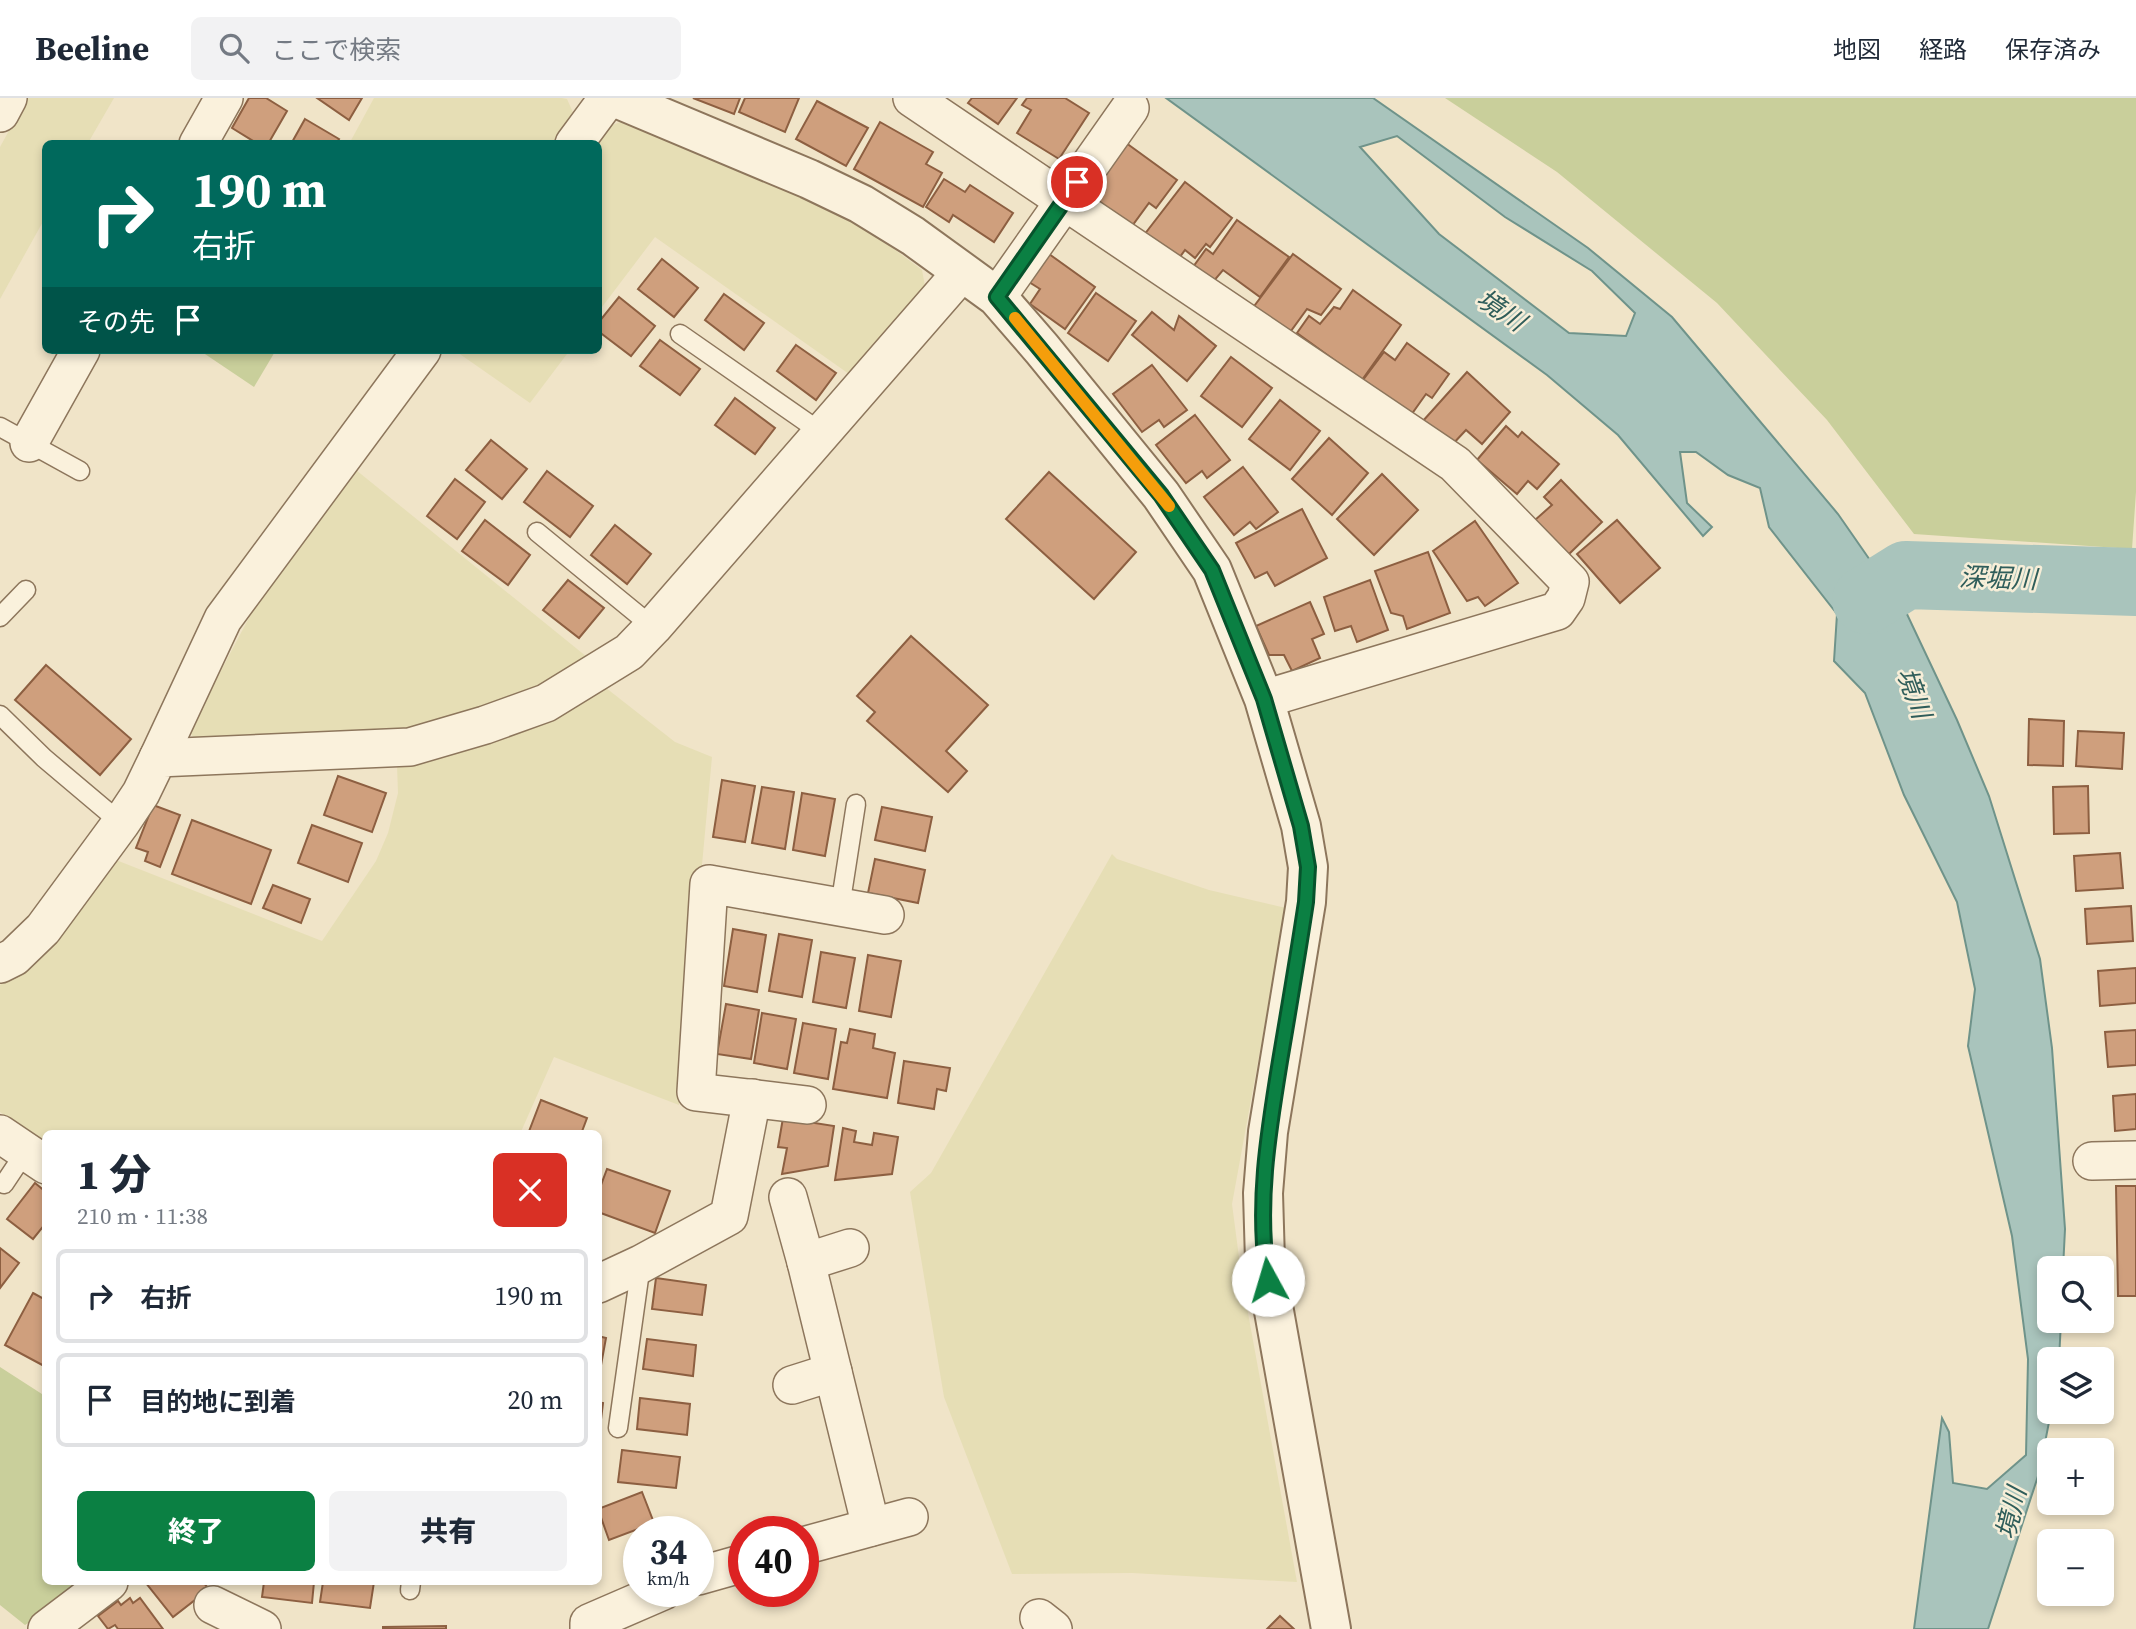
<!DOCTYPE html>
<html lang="ja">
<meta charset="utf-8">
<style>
:root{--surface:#fff;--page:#f2f2f3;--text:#1f2937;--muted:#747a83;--line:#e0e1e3;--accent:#0b8043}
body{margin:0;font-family:"Source Serif 4","Noto Sans JP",serif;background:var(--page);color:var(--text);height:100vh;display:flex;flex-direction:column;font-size:26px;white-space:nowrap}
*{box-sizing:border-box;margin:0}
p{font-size:23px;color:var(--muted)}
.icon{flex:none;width:38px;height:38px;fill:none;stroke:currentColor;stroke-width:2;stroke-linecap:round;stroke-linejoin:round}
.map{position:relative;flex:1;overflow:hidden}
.side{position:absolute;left:42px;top:1032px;width:560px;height:455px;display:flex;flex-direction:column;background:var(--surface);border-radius:10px;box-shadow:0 4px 10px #0003}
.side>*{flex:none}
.guide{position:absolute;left:42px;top:42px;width:560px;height:214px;border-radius:10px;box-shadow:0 4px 10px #0003;background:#00695c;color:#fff;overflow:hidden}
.controls{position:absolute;left:2037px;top:1158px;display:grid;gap:14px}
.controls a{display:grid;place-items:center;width:77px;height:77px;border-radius:10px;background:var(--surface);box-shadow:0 4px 10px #0003;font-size:35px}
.speed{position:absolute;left:623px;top:1418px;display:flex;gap:14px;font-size:35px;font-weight:700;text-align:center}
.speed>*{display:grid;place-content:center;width:91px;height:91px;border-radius:50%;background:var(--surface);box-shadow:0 4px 10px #0003;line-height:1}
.speed small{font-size:18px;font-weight:400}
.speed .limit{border:10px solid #d22;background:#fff;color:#111}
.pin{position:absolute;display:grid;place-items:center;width:60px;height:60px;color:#fff;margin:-30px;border:4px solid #fff;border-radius:50%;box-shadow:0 2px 7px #0007}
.me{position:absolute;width:77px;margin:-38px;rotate:354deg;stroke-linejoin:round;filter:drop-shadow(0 0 5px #0008)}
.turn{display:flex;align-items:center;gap:24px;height:147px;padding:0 35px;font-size:32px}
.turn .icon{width:91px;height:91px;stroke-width:2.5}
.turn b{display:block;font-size:49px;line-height:60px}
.then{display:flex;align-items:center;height:66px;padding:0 35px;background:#0003;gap:14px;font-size:26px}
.round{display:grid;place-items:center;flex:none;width:74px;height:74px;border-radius:10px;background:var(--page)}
.headline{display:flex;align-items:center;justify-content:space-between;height:119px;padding:0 35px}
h1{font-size:42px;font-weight:800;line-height:52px}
.action{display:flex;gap:14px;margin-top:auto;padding:14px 35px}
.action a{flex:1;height:80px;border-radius:10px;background:var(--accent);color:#fff;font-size:28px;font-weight:800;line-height:80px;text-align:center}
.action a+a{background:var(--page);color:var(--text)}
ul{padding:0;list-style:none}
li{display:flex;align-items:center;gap:21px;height:94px;margin:0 14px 10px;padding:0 21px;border:4px solid var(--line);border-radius:10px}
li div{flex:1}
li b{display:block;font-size:26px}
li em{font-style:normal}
header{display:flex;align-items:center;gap:42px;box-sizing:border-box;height:98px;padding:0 35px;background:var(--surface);border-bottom:2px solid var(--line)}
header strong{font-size:33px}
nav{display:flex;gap:38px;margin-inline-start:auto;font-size:24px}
.search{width:490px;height:63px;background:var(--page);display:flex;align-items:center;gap:18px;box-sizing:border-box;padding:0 24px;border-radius:10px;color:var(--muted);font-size:26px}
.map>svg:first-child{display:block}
.farmland{fill:#e6deb5}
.green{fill:#c9cf9b}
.water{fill:#a9c4bc;stroke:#6f938a;stroke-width:2;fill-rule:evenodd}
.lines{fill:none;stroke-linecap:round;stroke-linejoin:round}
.river{stroke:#a9c4bc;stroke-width:68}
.building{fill:#cf9f7d;stroke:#8d5f41;stroke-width:2}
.service-casing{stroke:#8d765c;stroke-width:21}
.minor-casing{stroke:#8d765c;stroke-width:40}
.tertiary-casing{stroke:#8d765c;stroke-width:42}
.service{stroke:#faf1dc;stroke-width:18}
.minor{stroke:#faf1dc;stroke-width:37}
.tertiary{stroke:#faf1dc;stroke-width:38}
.route-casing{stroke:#07532c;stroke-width:18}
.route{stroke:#0b8043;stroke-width:12}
.slow{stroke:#f59e0b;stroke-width:12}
.labels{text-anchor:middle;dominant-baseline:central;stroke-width:5;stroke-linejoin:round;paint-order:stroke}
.water-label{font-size:26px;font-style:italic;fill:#2f5d5a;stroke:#f7eed8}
</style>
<header>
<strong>Beeline</strong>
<div class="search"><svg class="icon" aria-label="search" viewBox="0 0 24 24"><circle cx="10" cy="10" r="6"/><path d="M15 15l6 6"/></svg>ここで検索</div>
<nav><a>地図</a><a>経路</a><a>保存済み</a></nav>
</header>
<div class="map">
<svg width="2136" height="1531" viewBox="0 0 2136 1531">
<rect width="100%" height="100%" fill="#f0e4c8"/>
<g class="farmland">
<polygon points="27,0 114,0 88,45 46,46 45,120 0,201 0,49"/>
<polygon points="374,0 562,0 567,1 575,19 555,45 349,46"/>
<polygon points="623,23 789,93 866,130 922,172 925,188 849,276 655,139 599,213 598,46 595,46 607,29"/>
<polygon points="454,252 570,252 530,305"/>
<polygon points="356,372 587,559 533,593 415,633 198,646 189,633 251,516"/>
<polygon points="601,586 675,644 712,659 702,767 688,837 679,1007 554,959 520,1036 46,1036 45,1046 0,1014 0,887 31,868 116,762 322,843 376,763 388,735 398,695 397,667 422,663 490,646 547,621"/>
<polygon points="1112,756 1117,761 1209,792 1286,810 1232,1106 1242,1182 1297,1484 1132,1475 1012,1476 944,1299 910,1094 931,1075"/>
</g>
<g class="green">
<polygon points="1445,0 2136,0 2136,394 2132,451 1914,436 1827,322 1717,205 1557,74"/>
<polygon points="199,252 276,252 254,289"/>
<polygon points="0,1269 45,1298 46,1484 90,1484 25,1527 0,1507"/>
</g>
<path class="water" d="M1166 0H1373L1588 150 1672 219 1838 416 1906 514 1957 622 1989 698 2040 861 2052 950 2065 1131 2063 1171H2049V1223H2061L2059 1262H2049L2051 1314 2039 1375 1988 1531H1914L1942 1320 1949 1334 1953 1385 1987 1391 2026 1357 2028 1261 2012 1138 1968 948 1975 891 1957 804 1904 697 1865 595 1834 563 1837 516 1769 429 1760 390 1728 377 1696 354H1680L1687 405 1712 429 1703 438 1618 337 1547 277ZM1397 38 1505 119 1592 173 1635 215 1626 238 1569 235 1439 136 1360 49Z"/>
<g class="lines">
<polyline class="river" points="1866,502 1906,477 2136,484"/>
</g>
<g class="building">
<polygon points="249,0 266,0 287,13 268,46 258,46 232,30"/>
<polygon points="317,0 362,0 349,22"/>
<polygon points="693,0 740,0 734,16"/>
<polygon points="745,0 799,0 785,34 739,14"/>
<polygon points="972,0 1017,0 998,26 968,5"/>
<polygon points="1027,0 1065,0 1089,15 1059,61 1017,35 1031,12 1022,7"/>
<polygon points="817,3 868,30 846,68 796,41"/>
<polygon points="305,21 339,41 336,46 291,46"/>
<polygon points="880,24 933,54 926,66 942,75 923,109 854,71"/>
<polygon points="1122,42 1177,82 1156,110 1149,105 1132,128 1085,94"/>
<polygon points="944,81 965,94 970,87 1013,115 994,144 953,117 949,124 926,109"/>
<polygon points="1185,84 1232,120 1210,149 1206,146 1195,160 1185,152 1177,163 1144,137"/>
<polygon points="1237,122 1289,159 1260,199 1223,172 1213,184 1193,169 1206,151 1213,156"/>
<polygon points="1049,156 1095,189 1065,231 1030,206 1040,191 1029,184"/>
<polygon points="1293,156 1341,191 1321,217 1307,211 1288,237 1252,211"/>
<polygon points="662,161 698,190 674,219 638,191"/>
<polygon points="1353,192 1401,227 1362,282 1297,235 1309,218 1320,226 1334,209 1340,211"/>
<polygon points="1096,195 1136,223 1108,263 1068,235"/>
<polygon points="724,196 764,225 744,252 705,222"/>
<polygon points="619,199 655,228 631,258 598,233 598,225"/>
<polygon points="1152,214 1174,232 1179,218 1216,248 1187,283 1132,237"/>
<polygon points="660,242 700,271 680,297 640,268"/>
<polygon points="1407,245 1449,276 1432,300 1426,296 1411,317 1363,282 1384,254 1395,262"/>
<polygon points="796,247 836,275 816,302 777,273"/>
<polygon points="1231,259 1272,290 1242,329 1201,298"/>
<polygon points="1152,267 1187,312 1164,329 1159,322 1142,334 1113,296"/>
<polygon points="1467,274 1510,314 1482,346 1466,332 1450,349 1422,324"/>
<polygon points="735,300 775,330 755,356 715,327"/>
<polygon points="1280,302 1320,333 1290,372 1249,341"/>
<polygon points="1195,317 1230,362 1207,380 1202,373 1186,385 1156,347"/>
<polygon points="1506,328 1518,339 1522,334 1559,366 1537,391 1528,383 1517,396 1477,362"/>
<polygon points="1329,340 1368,375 1332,417 1292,381"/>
<polygon points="491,342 527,371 502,401 466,372"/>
<polygon points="1243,369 1278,414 1256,431 1250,424 1234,437 1204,399"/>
<polygon points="547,373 593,408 570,439 524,404"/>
<polygon points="1049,374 1136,454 1094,501 1006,421"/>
<polygon points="1382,376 1418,412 1374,457 1337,421"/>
<polygon points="455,381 485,404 457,441 427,418"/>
<polygon points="1561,382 1602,424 1568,457 1535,422 1552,407 1544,399"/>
<polygon points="1302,411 1327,460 1275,488 1267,474 1255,480 1236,445"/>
<polygon points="485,422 530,457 508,487 462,453"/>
<polygon points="1617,422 1660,470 1620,505 1577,456"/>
<polygon points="1475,423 1518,485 1485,508 1478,499 1467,503 1433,453"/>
<polygon points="615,427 651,456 627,486 591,457"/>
<polygon points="1428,454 1450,515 1407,531 1403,518 1391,515 1375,473"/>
<polygon points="568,482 604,510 579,540 543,512"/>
<polygon points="1370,482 1388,532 1357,544 1351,528 1335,533 1324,499"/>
<polygon points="1310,504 1324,536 1312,541 1320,560 1292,573 1284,557 1269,557 1256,528"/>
<polygon points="911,538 988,607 946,653 967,673 948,694 867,623 875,614 857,598"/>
<polygon points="46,567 131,641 100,677 15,602"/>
<polygon points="2029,621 2064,623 2063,668 2028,667"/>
<polygon points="2078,633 2124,635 2122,671 2076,668"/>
<polygon points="338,678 386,695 372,734 324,717"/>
<polygon points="722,682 755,688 745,744 713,739"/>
<polygon points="2088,688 2089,735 2054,736 2053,689"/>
<polygon points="762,689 794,694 785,751 752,745"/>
<polygon points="802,695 835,701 825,758 793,752"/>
<polygon points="153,707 180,717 160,769 145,763 148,754 136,750"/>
<polygon points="882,709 932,719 925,753 875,742"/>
<polygon points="192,722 271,752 251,806 172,776"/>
<polygon points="312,727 362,745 348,784 298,765"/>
<polygon points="2120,755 2123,790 2076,793 2074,758"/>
<polygon points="875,761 925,772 918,805 868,795"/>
<polygon points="273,787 310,801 301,825 263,810"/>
<polygon points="2131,808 2133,843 2087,846 2085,811"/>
<polygon points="733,831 766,837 757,894 724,888"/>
<polygon points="779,836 812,842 802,899 769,893"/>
<polygon points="821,854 855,860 846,910 813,904"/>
<polygon points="868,857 901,863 891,919 859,913"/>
<polygon points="2136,870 2136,905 2100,908 2098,873"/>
<polygon points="726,906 759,912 751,961 717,956"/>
<polygon points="762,915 796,921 787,971 754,965"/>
<polygon points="803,925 836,931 828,981 794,975"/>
<polygon points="850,931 875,936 873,950 895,955 887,1000 833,991 841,944 847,945"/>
<polygon points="2136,932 2136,967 2108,969 2105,934"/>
<polygon points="904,963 950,970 946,993 937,991 934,1011 898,1005"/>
<polygon points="2136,996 2136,1031 2115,1033 2113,998"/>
<polygon points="541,1002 587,1020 581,1036 528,1036"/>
<polygon points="783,1020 834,1028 828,1068 782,1076 787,1050 778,1049"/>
<polygon points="843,1030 856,1033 854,1044 872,1047 874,1035 898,1039 892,1076 835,1082"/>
<polygon points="607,1071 670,1093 655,1135 598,1114 598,1095"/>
<polygon points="35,1085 46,1094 46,1125 33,1141 7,1121"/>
<polygon points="2116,1088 2136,1088 2136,1198 2118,1198"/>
<polygon points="0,1150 19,1165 0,1190"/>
<polygon points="656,1180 706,1187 702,1217 652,1211"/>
<polygon points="33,1195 46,1202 46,1269 5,1247"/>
<polygon points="598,1238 606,1240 599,1278 598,1278"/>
<polygon points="647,1241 696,1247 693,1278 643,1271"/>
<polygon points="640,1300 690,1306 687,1337 637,1331"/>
<polygon points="598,1304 603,1305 598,1346"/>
<polygon points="622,1352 680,1359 676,1390 618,1384"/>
<polygon points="642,1394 654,1425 609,1442 598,1411"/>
<polygon points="148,1484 203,1484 209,1491 173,1519 146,1485"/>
<polygon points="264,1484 314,1484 312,1505 262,1499"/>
<polygon points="323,1484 374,1484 370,1510 320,1504"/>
<polygon points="130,1500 133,1505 140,1500 163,1531 118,1531 115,1527 108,1531 98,1518 118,1503 121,1507"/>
<polygon points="1280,1518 1294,1531 1267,1531"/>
<polygon points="446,1528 446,1531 383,1531 383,1529"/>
</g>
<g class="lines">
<defs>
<g id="service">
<polyline points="680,236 822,335"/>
<polyline points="0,329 80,373"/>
<polyline points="537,434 653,529"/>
<polyline points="0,519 26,492"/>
<polyline points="0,617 44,660 121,725"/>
<polyline points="840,809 856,706"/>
<polyline points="4,1086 26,1053"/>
<polyline points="618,1330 641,1166"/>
<polyline points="410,1492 411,1484"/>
</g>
<g id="minor">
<polyline points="912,0 1455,366 1570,484 1566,500 1557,513 1264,601"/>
<polyline points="0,15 8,0"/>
<polyline points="198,46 224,0"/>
<polyline points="574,46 608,0"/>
<polyline points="997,199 1130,10"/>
<polyline points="29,345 81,252"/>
<polyline points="158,660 223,521 422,252"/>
<polyline points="0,866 14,859 43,831 121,725 141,695 158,660 410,649 485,627 546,605 629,554 653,529 962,174"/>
<polyline points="807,1007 696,994 709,786 885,817"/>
<polyline points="0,1036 46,1067"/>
<polyline points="2092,1063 2136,1062"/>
<polyline points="788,1099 806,1164 871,1429"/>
<polyline points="806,1164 850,1150"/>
<polyline points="598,1186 641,1166 729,1118 752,1000"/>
<polyline points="792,1287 833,1274"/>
<polyline points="803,1448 909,1419"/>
<polyline points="698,1478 744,1465"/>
<polyline points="213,1507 262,1531"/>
<polyline points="1039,1520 1053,1531"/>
<polyline points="47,1531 109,1484"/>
<polyline points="589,1531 589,1525 663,1493"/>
</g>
<polyline id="tertiary" points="616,0 809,81 861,106 913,138 997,199 1042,251 1161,397 1212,472 1264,601 1301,728 1308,769 1306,804 1268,1034 1263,1095 1265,1163 1331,1531"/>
</defs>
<use href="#service" class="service-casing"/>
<use href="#minor" class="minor-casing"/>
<use href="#tertiary" class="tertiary-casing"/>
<use href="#service" class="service"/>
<use href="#minor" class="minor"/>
<use href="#tertiary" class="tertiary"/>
</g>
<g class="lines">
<defs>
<path id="route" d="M1077 84 997 199 1161 397 1212 472 1264 601 1301 728 1308 769 1306 804C1298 857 1289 910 1280 963 1268 1036 1256 1109 1268 1182"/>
</defs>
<use href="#route" class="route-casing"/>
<use href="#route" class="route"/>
<polyline class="slow" points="1015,220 1169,408"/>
</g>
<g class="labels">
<g class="water-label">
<text transform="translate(1501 212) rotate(34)">境川</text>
<text transform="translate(1998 480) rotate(2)">深堀川</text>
<text transform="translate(1914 595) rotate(70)">境川</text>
<text transform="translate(2011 1415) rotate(-76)">境川</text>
</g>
</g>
</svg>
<div class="controls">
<a><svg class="icon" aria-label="search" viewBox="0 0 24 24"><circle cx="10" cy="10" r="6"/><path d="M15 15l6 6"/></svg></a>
<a><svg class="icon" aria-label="layers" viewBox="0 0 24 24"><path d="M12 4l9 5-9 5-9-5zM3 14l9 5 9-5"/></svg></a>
<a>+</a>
<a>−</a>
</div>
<div class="speed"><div>34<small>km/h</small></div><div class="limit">40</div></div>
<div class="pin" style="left:1077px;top:84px;background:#d93025"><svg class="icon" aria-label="arrive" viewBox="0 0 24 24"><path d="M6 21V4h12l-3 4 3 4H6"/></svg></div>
<svg class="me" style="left:1268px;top:1182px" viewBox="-20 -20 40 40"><circle r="19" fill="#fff"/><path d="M0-13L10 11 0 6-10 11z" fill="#0b8043"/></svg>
<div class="guide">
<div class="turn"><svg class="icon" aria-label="right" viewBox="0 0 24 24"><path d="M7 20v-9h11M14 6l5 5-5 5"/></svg><div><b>190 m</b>右折</div></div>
<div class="then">その先<svg class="icon" aria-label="arrive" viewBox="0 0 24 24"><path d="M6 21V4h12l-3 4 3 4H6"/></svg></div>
</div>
<section class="side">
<div class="headline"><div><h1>1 分</h1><p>210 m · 11:38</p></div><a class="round" style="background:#d93025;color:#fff"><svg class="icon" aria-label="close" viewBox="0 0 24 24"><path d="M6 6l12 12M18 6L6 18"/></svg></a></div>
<ul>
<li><svg class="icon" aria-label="right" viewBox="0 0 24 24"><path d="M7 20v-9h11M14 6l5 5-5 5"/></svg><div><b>右折</b></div><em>190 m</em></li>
<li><svg class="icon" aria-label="arrive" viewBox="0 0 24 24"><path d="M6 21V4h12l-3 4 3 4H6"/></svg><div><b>目的地に到着</b></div><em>20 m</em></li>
</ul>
<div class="action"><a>終了</a><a>共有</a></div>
</section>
</div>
